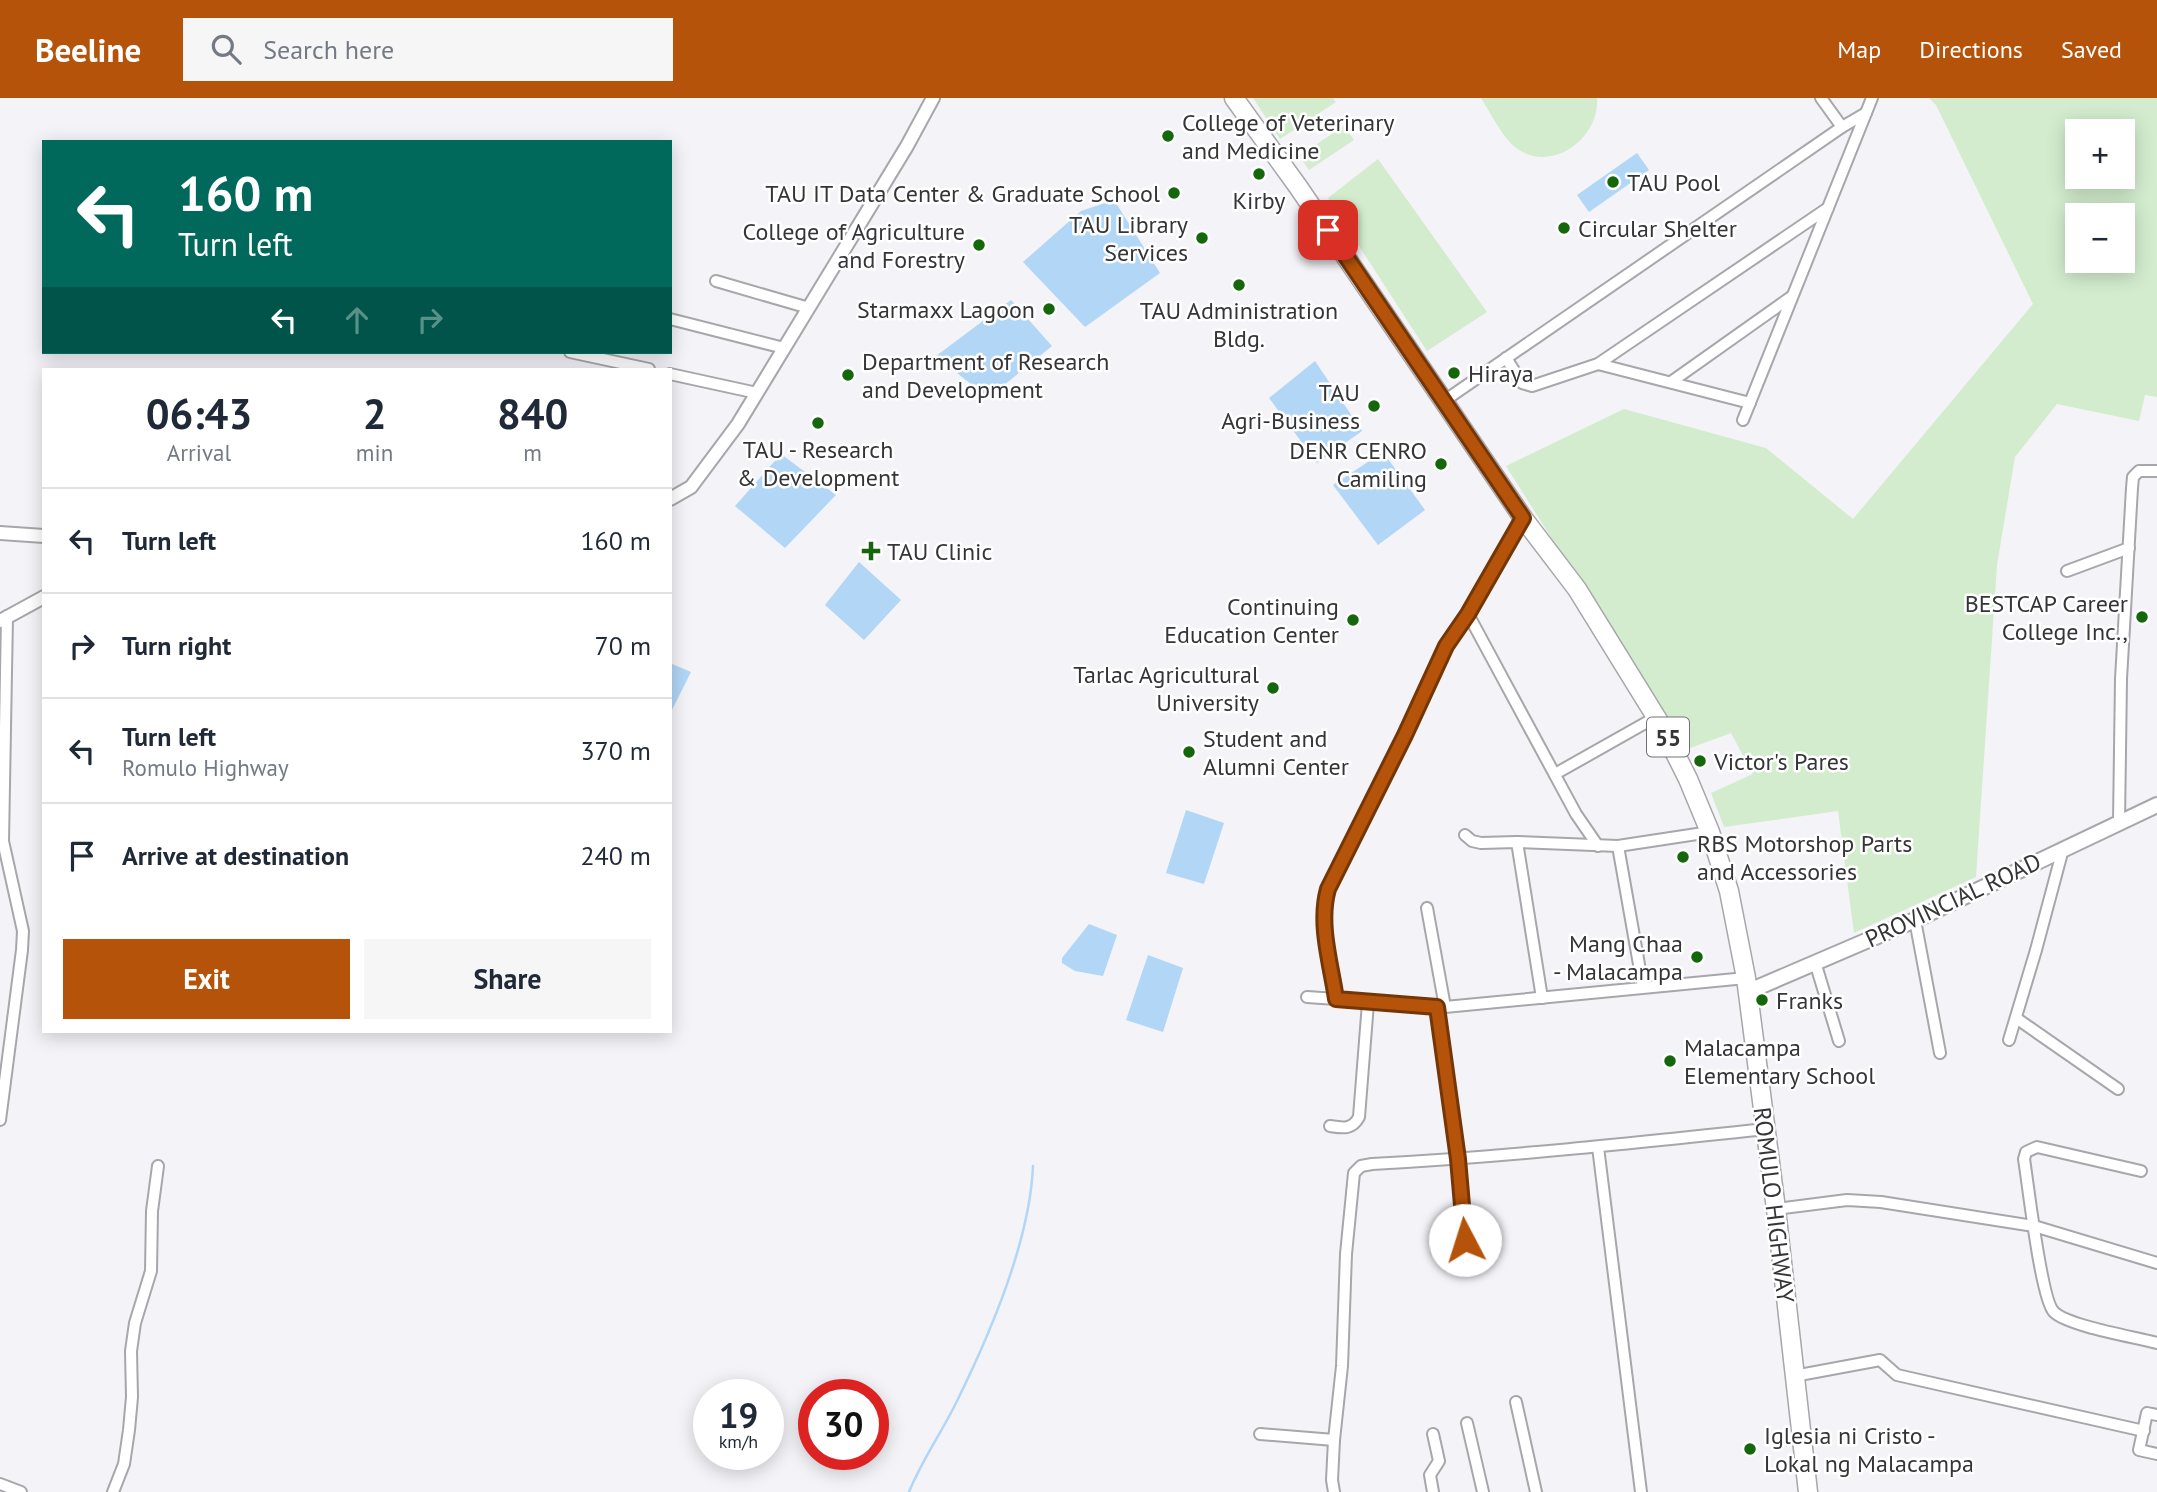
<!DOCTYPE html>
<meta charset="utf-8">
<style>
:root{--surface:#fff;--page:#f6f6f7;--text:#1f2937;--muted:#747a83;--line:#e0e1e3;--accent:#b45309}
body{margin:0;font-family:"PT Sans",sans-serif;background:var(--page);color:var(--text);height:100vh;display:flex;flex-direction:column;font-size:26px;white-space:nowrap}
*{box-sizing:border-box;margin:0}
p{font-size:23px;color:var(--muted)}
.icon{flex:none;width:38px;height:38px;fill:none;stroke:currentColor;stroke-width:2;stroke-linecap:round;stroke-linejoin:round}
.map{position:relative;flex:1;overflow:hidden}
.details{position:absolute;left:42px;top:270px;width:630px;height:665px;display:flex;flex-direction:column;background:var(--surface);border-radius:0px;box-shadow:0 4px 18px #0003}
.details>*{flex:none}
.guide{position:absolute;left:42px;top:42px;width:630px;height:214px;border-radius:0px;box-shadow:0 4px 18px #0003;background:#00695c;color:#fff;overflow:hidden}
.buttons{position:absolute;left:2065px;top:21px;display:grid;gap:14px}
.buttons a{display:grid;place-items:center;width:70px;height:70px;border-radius:0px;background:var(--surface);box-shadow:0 4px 18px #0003;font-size:35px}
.speed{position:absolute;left:693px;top:1281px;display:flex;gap:14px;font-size:35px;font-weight:700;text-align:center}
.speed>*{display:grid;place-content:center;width:91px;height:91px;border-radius:50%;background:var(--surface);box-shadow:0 4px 18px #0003;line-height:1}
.speed small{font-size:18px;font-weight:400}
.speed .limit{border:10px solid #d22;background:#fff;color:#111}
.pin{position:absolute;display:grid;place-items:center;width:60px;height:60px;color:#fff;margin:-30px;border-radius:14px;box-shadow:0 4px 10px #0006}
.me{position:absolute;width:77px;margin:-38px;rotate:355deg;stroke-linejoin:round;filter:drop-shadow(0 0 5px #0008)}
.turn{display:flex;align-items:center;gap:24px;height:147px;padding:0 21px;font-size:32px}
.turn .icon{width:91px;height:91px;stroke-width:2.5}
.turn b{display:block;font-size:49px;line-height:60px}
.lanes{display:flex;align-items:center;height:66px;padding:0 21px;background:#0003;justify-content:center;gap:35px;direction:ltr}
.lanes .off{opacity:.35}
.eta{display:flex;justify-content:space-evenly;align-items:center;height:119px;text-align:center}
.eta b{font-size:42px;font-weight:800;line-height:49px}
.button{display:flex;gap:14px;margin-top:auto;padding:14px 21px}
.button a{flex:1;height:80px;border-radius:0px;background:var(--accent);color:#fff;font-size:28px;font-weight:800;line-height:80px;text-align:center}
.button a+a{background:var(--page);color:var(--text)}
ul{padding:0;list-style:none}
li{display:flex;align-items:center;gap:21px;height:105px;padding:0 21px;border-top:2px solid var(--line)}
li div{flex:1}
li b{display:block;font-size:26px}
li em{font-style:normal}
header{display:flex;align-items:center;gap:42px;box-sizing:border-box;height:98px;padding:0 35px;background:var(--accent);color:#fff}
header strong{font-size:33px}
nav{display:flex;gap:38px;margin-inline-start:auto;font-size:24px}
.search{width:490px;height:63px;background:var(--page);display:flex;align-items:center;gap:18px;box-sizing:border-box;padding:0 24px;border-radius:0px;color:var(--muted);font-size:26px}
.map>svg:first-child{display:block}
.green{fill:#d3ecce;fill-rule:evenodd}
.water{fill:#b1d6f6}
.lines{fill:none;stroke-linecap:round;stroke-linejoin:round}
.stream{stroke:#b1d6f6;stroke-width:2.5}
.minor-casing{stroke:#a7a7ab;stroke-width:14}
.tertiary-casing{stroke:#a7a7ab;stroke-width:16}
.secondary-casing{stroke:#a7a7ab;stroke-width:18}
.trunk-casing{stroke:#a7a7ab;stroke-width:21}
.minor{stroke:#fff;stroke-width:10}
.tertiary{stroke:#fff;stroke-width:12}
.secondary{stroke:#fff;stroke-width:14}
.trunk{stroke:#fff;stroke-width:18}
.route-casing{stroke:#753606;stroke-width:18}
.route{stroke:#b45309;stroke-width:12}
.poi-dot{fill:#14670a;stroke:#fff;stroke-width:2.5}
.labels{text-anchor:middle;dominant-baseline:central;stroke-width:5;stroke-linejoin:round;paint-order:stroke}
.shield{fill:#fff;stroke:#727273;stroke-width:2}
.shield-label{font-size:23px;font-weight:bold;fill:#353537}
.poi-label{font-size:24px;fill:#353537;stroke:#fff;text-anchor:start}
.street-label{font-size:24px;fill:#353537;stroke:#fff}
</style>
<header>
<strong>Beeline</strong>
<div class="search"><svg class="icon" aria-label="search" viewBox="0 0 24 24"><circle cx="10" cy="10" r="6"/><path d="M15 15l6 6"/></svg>Search here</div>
<nav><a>Map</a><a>Directions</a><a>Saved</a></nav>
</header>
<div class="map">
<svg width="2157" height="1394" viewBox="0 0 2157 1394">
<rect width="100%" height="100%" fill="#f3f3f8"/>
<g class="green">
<polygon points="1253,0 1333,0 1336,4 1280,41"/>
<path d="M1481 0H1597C1600 41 1550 77 1515 49 1503 40 1490 14 1481 0Z"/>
<path d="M1929 0H2157V299L2145 297 2139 323 2057 306 2015 359 1997 467 1976 779 1854 835 1838 713 1724 729 1711 695 1753 676 1731 635 1685 652 1506 368 1624 311 1766 350 1853 421 2033 206 1936 7ZM2077 33H2123V79H2077ZM2077 117H2123V163H2077Z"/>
<polygon points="1344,28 1354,42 1309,72 1299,58"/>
<polygon points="1378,61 1487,214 1427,253 1328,100"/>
</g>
<g class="water">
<polygon points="1637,55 1649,72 1589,114 1577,97"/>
<polygon points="1114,102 1160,175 1085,229 1023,164 1081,113"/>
<polygon points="1011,202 1052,248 988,300 936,258"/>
<polygon points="1315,263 1362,333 1317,365 1269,300"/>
<polygon points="1383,354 1425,412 1378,447 1333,387"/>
<polygon points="781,356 836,397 785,450 735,408"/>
<polygon points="859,464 901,502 864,542 825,507"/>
<polygon points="670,565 691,574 670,616"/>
<polygon points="1186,712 1224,725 1204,786 1166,775"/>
<polygon points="1089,826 1117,837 1103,878 1075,873 1062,865 1062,860"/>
<polygon points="1148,857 1183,870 1163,934 1126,922"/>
</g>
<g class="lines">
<path class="stream" d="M909 1394C922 1362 942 1334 957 1303 990 1236 1030 1143 1033 1068"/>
<defs>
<g id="minor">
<polyline points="1821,0 1842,29"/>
<polyline points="716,183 809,210"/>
<polyline points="670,221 784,250"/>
<polyline points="570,254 649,271"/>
<polyline points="1506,260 1522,285 1532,288 1598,266 1828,110"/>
<polyline points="1598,266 1750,305"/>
<polyline points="670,276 757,295"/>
<polyline points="1671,284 1791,199"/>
<polyline points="1444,303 1842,29 1866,15"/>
<polyline points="1743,322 1872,0"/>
<path d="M1523 420 1468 516 1446 547 1405 637 1328 791C1318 826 1331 866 1336 901L1445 909 1746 880"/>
<polyline points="2067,473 2129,450"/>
<polyline points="1468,516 1576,716 1598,748"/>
<polyline points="1555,676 1656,619"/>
<polyline points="2119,724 2121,581 2132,390 2133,379 2139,373 2157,373"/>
<polyline points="1465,737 1472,743 1481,745 1517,744 1618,748 1710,734"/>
<polyline points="1517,744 1542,900"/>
<polyline points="1618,748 1643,889"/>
<polyline points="1427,810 1445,909"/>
<polyline points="1915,822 1940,955"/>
<polyline points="1815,864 1839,943"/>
<polyline points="1307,899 1336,901"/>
<polyline points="1437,909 1458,1061 1465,1142 1464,1147 1437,1151"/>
<polyline points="2016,920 2118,991"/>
<polyline points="2009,942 2036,852 2063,751"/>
<polyline points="0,1022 22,852 23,833 3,743 7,518"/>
<path d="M1330 1028C1343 1030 1352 1032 1359 1019L1368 905"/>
<polyline points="1598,1049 1641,1394"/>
<path d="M2141 1073 2037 1049 2026 1054 2024 1061C2028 1085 2041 1202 2054 1214 2068 1228 2135 1239 2157 1245"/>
<polyline points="1776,1111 1847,1102 1881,1104 2034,1128 2157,1165"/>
<polyline points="1794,1278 1880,1262 1897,1277 2144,1333"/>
<polyline points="1516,1304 1536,1394"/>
<polyline points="2157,1317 2147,1315 2139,1352 2157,1356"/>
<polyline points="1467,1325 1483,1394"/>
<polyline points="1260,1336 1334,1342"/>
<polyline points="0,1386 21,1394"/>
<polyline points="113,1394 124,1366 129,1332 132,1299 131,1253 135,1225 151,1173 152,1113 158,1068"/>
<path d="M1334 1394 1332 1382 1334 1342 1342 1268 1346 1156 1354 1075 1361 1068 1372 1066C1503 1059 1634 1045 1765 1031"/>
<polyline points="1433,1394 1430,1377 1439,1363 1433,1336"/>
</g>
<g id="tertiary">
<polyline points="670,401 691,389 738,326 907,48 933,0"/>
<polyline points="0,435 44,438"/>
<polyline points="0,523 44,499"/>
</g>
<polyline id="secondary" points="1747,894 1915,822 2157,707"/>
<polyline id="trunk" points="1234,0 1299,90 1523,420 1577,491 1661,627 1688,681 1710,734 1729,793 1746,880 1776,1111 1808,1394"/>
</defs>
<use href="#minor" class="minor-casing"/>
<use href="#tertiary" class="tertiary-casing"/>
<use href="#secondary" class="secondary-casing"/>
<use href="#trunk" class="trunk-casing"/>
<use href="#minor" class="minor"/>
<use href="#tertiary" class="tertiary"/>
<use href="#secondary" class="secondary"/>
<use href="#trunk" class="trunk"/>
</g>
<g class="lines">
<defs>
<path id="route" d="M1328 132 1523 420 1468 516 1446 548 1405 637 1328 791C1318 826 1331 866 1336 901L1437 909 1458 1061 1465 1142"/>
</defs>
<use href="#route" class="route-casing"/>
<use href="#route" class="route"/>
</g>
<g class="poi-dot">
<circle cx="1168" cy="38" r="7"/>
<circle cx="1259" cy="76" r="7"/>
<circle cx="1613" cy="84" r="7"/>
<circle cx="1174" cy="95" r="7"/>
<circle cx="1564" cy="130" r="7"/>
<circle cx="1202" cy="140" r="7"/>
<circle cx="979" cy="147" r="7"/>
<circle cx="1239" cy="187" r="7"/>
<circle cx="1049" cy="211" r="7"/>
<circle cx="1454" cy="275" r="7"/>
<circle cx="848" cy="277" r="7"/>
<circle cx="1374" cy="308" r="7"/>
<circle cx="818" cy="325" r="7"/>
<circle cx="1441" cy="366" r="7"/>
<path d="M867.5 442.5h7v7h7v7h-7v7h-7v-7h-7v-7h7z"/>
<circle cx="2142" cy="519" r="7"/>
<circle cx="1353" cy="522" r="7"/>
<circle cx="1273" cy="590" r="7"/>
<circle cx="1189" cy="654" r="7"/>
<circle cx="1700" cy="663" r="7"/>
<circle cx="1683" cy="759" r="7"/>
<circle cx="1697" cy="859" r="7"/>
<circle cx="1762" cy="902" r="7"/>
<circle cx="1670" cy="963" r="7"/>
<circle cx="1750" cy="1351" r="7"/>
</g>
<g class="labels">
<rect class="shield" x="1647" y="619.5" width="42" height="39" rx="5"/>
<g class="shield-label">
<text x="1668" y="639">55</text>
</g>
<g class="poi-label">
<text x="1182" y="24">College of Veterinary<tspan x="1182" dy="28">and Medicine</tspan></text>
<text x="1627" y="84">TAU Pool</text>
<text x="1160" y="95" text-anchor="end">TAU IT Data Center &amp; Graduate School</text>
<text x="1259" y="102" text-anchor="middle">Kirby</text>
<text x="1188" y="126" text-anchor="end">TAU Library<tspan x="1188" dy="28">Services</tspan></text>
<text x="1578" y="130">Circular Shelter</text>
<text x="965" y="133" text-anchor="end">College of Agriculture<tspan x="965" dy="28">and Forestry</tspan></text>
<text x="1035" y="211" text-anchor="end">Starmaxx Lagoon</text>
<text x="1239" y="212" text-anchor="middle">TAU Administration<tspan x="1239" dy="28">Bldg.</tspan></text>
<text x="862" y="263">Department of Research<tspan x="862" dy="28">and Development</tspan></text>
<text x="1468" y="275">Hiraya</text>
<text x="1360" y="294" text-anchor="end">TAU<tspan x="1360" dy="28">Agri-Business</tspan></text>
<text x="818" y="351" text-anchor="middle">TAU - Research<tspan x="818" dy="28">&amp; Development</tspan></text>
<text x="1427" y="352" text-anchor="end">DENR CENRO<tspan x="1427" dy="28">Camiling</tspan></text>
<text x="887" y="453">TAU Clinic</text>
<text x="2128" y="505" text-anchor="end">BESTCAP Career<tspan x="2128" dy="28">College Inc.,</tspan></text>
<text x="1339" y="508" text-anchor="end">Continuing<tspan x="1339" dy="28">Education Center</tspan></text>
<text x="1259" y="576" text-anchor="end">Tarlac Agricultural<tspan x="1259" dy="28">University</tspan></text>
<text x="1203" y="640">Student and<tspan x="1203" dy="28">Alumni Center</tspan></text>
<text x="1714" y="663">Victor's Pares</text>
<text x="1697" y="745">RBS Motorshop Parts<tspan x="1697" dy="28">and Accessories</tspan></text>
<text x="1683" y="845" text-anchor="end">Mang Chaa<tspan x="1683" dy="28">- Malacampa</tspan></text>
<text x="1776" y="902">Franks</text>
<text x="1684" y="949">Malacampa<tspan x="1684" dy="28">Elementary School</tspan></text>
<text x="1764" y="1337">Iglesia ni Cristo -<tspan x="1764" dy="28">Lokal ng Malacampa</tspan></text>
</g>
<g class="street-label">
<text transform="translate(1953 802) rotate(-25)">PROVINCIAL ROAD</text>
<text transform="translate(1774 1107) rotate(83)">ROMULO HIGHWAY</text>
</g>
</g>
</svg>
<div class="buttons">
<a>+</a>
<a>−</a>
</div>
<div class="speed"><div>19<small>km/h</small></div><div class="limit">30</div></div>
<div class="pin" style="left:1328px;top:132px;background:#d93025"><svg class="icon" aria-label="arrive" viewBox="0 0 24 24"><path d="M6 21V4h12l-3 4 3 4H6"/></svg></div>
<svg class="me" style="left:1465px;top:1142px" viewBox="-20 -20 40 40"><circle r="19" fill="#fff"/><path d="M0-13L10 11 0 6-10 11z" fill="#b45309"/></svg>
<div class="guide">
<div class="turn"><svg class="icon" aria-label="left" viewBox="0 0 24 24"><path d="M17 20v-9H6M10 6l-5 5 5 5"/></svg><div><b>160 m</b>Turn left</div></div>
<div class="lanes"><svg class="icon" aria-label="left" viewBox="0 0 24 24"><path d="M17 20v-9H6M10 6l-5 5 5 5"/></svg><svg class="icon off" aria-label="ahead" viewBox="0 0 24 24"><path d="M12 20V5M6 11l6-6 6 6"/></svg><svg class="icon off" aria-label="right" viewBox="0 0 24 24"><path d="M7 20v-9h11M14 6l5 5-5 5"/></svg></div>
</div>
<section class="details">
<div class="eta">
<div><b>06:43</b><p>Arrival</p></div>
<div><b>2</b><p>min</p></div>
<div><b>840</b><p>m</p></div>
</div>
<ul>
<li><svg class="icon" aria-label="left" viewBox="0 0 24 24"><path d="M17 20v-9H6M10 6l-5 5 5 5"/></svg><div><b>Turn left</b></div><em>160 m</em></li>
<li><svg class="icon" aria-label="right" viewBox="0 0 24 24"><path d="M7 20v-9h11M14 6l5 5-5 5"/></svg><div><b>Turn right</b></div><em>70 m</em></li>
<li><svg class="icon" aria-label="left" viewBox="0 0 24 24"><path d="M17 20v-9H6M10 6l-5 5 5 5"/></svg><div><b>Turn left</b><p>Romulo Highway</p></div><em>370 m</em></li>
<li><svg class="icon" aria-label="arrive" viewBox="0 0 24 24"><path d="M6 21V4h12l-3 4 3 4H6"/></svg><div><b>Arrive at destination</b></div><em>240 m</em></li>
</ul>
<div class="button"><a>Exit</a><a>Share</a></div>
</section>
</div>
